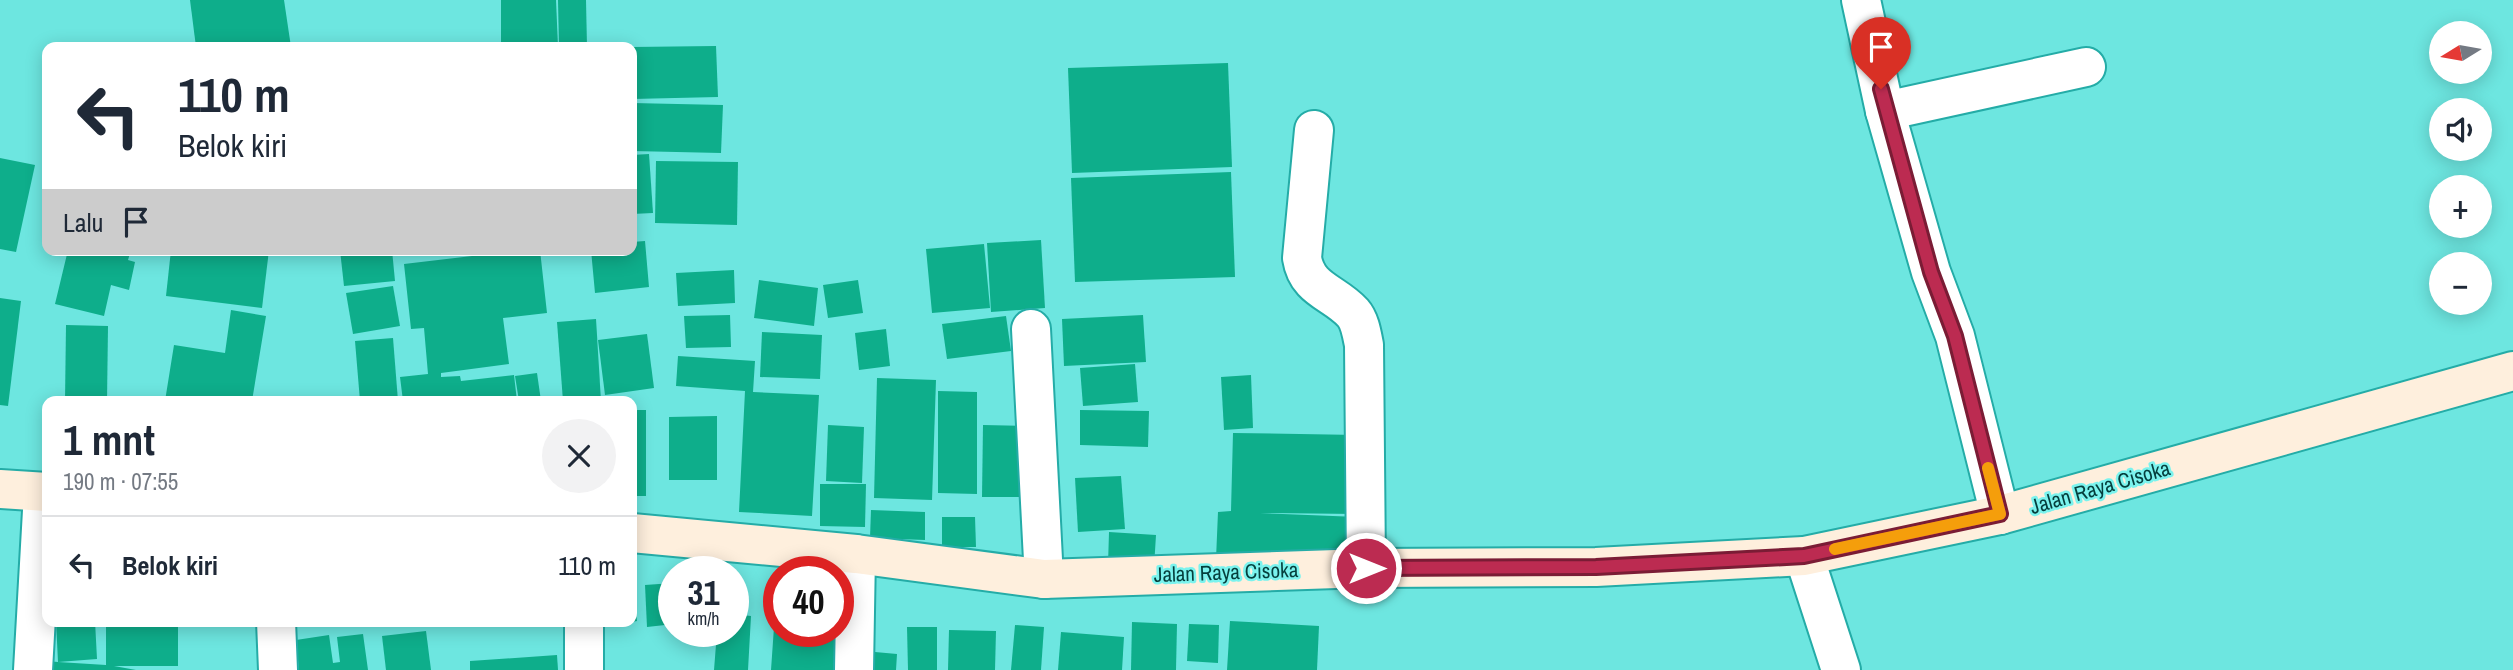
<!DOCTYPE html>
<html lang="id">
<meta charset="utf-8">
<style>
:root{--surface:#fff;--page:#f2f2f3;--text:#1f2937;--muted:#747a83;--line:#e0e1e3}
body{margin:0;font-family:"Archivo Narrow",sans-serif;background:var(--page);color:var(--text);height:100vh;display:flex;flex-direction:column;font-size:26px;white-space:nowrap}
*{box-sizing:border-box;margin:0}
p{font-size:23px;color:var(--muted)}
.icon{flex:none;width:38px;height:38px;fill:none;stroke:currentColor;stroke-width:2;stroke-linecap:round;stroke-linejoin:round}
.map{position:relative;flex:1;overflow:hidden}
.sheet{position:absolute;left:42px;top:396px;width:595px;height:231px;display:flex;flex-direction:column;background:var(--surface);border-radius:14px;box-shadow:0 4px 18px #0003}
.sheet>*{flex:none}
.banner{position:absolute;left:42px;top:42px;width:595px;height:214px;border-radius:14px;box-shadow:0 4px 18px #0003;background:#fff;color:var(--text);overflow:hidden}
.needle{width:46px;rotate:259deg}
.controls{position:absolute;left:2429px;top:21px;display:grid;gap:14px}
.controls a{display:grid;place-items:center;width:63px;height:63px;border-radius:50%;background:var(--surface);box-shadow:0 4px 18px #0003;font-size:35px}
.speed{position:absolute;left:658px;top:556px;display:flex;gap:14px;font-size:35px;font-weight:700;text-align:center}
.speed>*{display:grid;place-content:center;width:91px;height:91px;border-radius:50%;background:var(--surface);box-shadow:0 4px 18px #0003;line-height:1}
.speed small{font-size:18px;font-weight:400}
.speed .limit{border:10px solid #d22;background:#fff;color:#111}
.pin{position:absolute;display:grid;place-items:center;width:60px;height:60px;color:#fff;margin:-72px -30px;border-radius:50% 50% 50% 0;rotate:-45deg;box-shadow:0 0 7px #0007}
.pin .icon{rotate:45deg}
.me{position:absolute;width:77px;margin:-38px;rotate:90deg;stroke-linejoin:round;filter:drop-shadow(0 0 5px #0008)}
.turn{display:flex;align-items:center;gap:24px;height:147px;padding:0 21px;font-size:32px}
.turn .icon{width:91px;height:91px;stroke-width:2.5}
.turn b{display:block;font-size:49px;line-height:60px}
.then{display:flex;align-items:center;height:66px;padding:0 21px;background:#0003;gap:14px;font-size:26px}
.round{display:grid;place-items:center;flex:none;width:74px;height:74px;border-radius:37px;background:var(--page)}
.summary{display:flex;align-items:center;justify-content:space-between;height:119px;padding:0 21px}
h1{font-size:42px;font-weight:700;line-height:52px}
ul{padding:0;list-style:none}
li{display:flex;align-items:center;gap:21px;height:98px;padding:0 21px;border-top:2px solid var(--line)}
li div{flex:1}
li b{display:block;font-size:26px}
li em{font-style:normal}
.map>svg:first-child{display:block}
.building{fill:#0eae8b}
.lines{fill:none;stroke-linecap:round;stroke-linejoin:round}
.street-casing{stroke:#24aca7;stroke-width:42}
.secondary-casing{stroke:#24aca7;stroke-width:42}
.street{stroke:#fff;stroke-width:38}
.secondary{stroke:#feefdd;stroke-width:38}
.route-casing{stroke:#7a1c35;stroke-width:18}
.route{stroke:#bc2b51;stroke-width:12}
.slow{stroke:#f59e0b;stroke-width:12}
.labels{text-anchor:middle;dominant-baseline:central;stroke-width:5;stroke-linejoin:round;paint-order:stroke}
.street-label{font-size:21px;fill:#053f3d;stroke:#7bf3ee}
</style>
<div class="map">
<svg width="2513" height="670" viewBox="0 0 2513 670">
<rect width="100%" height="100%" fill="#6de6e0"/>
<g class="building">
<polygon points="190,0 284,0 291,47 196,47"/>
<polygon points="501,0 556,0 558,47 501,47"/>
<polygon points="558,0 586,0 587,47 559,47"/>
<polygon points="716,46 718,97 632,99 632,47"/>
<polygon points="1228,63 1232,167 1072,173 1068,68"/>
<polygon points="632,103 723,105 721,153 632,151"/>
<polygon points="649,154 653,213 632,214 632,155"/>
<polygon points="0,158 35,165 16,252 0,249"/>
<polygon points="656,161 738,162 737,225 655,223"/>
<polygon points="1231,172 1235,277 1075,282 1071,178"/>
<polygon points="1041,240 1045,308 991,312 987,243"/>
<polygon points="645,241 649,287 595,293 591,250 632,250 632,242"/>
<polygon points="984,244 990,308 932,313 926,249"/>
<polygon points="68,250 131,250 128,260 135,262 129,290 111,285 104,316 55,304"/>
<polygon points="171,250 269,250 262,308 166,296"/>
<polygon points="340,250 392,250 395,281 344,286"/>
<polygon points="523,250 540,250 547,313 503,318 509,364 441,373 441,377 460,376 461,381 514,375 517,401 403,401 400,377 428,374 424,328 411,329 404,264"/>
<polygon points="734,270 735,303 678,306 676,273"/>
<polygon points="759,280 818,288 814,326 754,318"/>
<polygon points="858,280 863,313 828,318 823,285"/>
<polygon points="393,286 400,326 353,334 346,293"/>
<polygon points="0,298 21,301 8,406 0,405"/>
<polygon points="231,310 266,316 252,401 165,401 174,345 225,353"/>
<polygon points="730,315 731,347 686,348 684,316"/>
<polygon points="1143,315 1146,362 1064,366 1062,319"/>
<polygon points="1006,316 1011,351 947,359 942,324"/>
<polygon points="596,319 601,401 563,401 557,322"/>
<polygon points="66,325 108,326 107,401 65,401"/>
<polygon points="886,329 890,366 859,370 855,333"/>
<polygon points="762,332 822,335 820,379 760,377"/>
<polygon points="647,334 654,388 605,395 598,340"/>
<polygon points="393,338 398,401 360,401 355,341"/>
<polygon points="678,356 755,361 753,392 819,395 812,516 739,512 745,391 676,386"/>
<polygon points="1135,364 1138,402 1083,406 1080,368"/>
<polygon points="537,373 541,401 519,401 515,376"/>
<polygon points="1251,375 1253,428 1224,430 1221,377"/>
<polygon points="877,378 936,380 932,500 874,498"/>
<polygon points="938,391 977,392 977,494 938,493"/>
<rect x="632" y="410" width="14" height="86"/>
<polygon points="1080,410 1149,411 1148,447 1080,445"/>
<polygon points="717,416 717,480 669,480 669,417"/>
<polygon points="828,425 864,427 862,483 826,481"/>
<polygon points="983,425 1024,426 1022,497 982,497"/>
<polygon points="1233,433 1358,435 1357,514 1260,513 1358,517 1356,565 1216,559 1218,512 1231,511"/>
<polygon points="1121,476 1125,529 1078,532 1075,478"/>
<polygon points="820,484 866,484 865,527 820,526"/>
<polygon points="871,510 925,512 925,540 870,538"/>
<polygon points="942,517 975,517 976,547 942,547"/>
<polygon points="1109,532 1156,535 1154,567 1108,565"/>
<polygon points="632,581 637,621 632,622"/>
<polygon points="673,583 674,624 647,627 645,585"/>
<polygon points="777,584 779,632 838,632 835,670 771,670"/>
<polygon points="733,614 751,616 748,670 714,670 717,632 733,632"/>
<polygon points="56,621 95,621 97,659 58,662 106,665 106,621 178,621 178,666 114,666 136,670 46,670 47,661 58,662"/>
<polygon points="1230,621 1319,626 1317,670 1227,670"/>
<polygon points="1132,622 1177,624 1176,670 1131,670"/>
<polygon points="1189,624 1219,625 1218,663 1187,661"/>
<polygon points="1015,625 1044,627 1041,670 1011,670"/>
<polygon points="907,627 937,627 937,670 908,670"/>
<polygon points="949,630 996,631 995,670 948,670"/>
<polygon points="426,631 431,670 386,670 382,636"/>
<polygon points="1061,632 1124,637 1122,670 1058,670"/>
<polygon points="363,634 368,670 299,670 296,640 329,635 333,663 340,662 337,637"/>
<polygon points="864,651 897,654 896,670 863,670"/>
<polygon points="557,655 558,670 470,670 470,661"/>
</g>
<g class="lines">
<defs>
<g id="street">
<polyline points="1861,0 1885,111"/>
<path d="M1314 130 1302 258C1307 290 1334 292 1353 313 1360 321 1362 335 1364 345L1366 568"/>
<polyline points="1031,329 1044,579"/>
<polyline points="2000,515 1955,336 1931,272 1885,111 2086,67"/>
<polyline points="1804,556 1841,670"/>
<polyline points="276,621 278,670"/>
<polyline points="33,670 43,493"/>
<polyline points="584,670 584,621"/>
<polyline points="854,670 856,554"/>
</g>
<g id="secondary">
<polyline points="0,489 47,492"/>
<polyline points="632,533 856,554 1044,579 1366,568 1596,567 1804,556 2000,515 2513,371"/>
</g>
</defs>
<use href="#street" class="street-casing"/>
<use href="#secondary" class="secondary-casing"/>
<use href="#street" class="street"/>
<use href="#secondary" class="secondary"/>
</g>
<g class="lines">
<defs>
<polyline id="route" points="1366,568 1596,567 1804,556 2000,514 1955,336 1931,272 1881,89"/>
</defs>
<use href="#route" class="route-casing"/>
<use href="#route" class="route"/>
<polyline class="slow" points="1835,549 2000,514 1988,468"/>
</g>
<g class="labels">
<g class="street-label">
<text transform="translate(2100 487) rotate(-16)">Jalan Raya Cisoka</text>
<text transform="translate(1226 572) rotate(-2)">Jalan Raya Cisoka</text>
</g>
</g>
</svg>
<div class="controls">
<a><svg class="needle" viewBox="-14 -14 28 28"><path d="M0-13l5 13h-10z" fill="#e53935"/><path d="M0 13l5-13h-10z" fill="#747a83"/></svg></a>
<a><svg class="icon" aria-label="sound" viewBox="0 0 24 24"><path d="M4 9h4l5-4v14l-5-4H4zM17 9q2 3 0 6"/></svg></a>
<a>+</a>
<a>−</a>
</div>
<div class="speed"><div>31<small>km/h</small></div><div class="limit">40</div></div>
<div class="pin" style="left:1881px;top:89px;background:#d93025"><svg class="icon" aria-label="arrive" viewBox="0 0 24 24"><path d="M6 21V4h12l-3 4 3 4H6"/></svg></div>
<svg class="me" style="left:1366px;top:568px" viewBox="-20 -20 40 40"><circle r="17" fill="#bc2b51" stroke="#fff" stroke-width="3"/><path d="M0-11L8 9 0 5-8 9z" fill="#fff"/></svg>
<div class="banner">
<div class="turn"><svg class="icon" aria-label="left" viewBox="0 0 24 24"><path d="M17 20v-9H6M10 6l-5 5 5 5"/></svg><div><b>110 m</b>Belok kiri</div></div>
<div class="then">Lalu<svg class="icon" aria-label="arrive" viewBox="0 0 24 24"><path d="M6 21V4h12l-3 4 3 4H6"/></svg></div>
</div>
<section class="sheet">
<div class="summary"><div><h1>1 mnt</h1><p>190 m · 07:55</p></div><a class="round"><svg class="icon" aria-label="close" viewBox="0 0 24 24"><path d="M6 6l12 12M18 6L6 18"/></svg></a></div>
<ul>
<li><svg class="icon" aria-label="left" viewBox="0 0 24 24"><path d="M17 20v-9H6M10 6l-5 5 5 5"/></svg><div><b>Belok kiri</b></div><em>110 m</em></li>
</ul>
</section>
</div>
